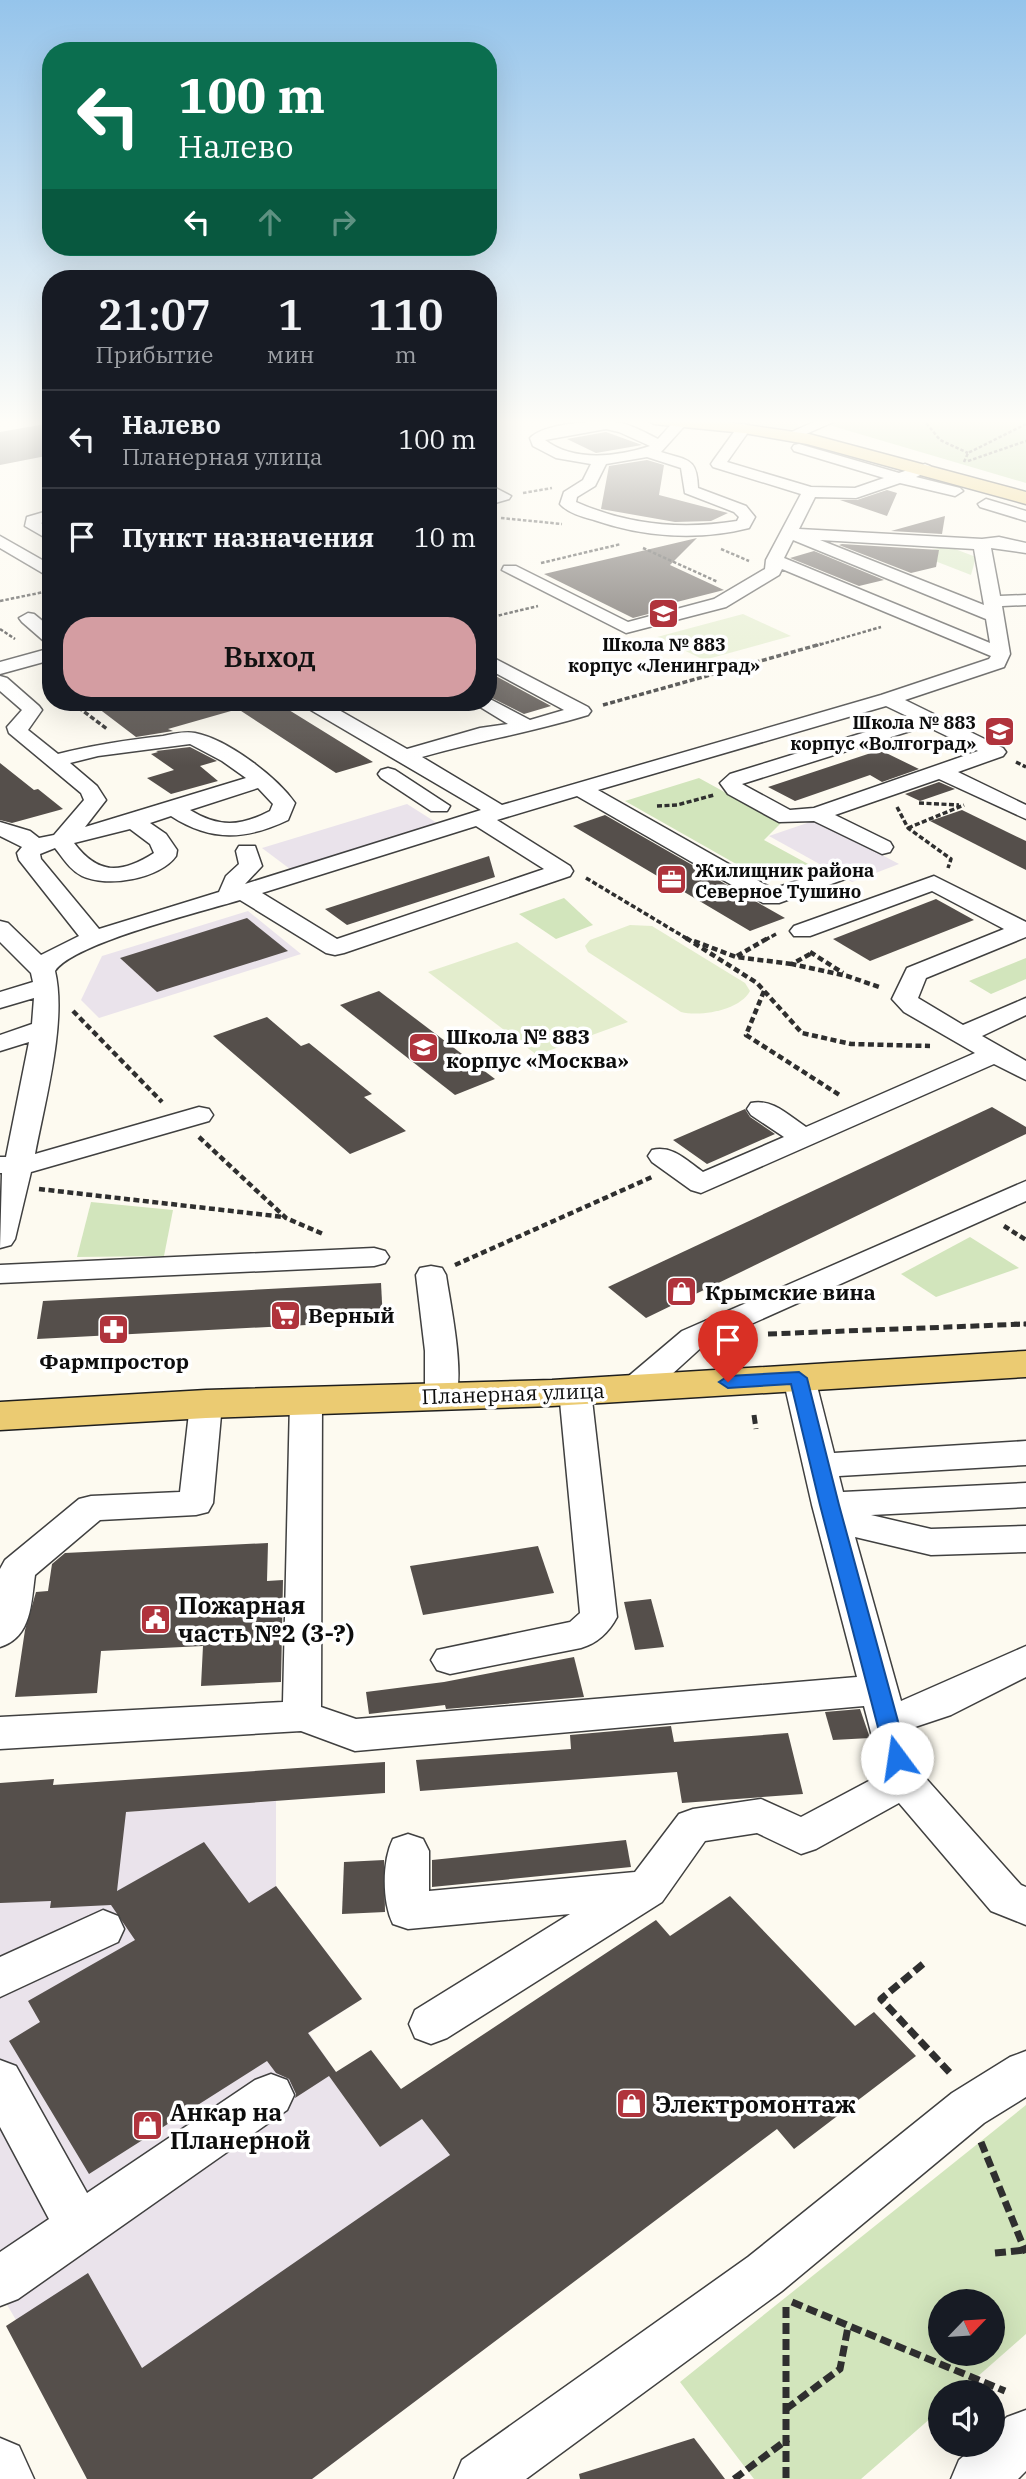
<!DOCTYPE html>
<html lang="ru">
<meta charset="utf-8">
<style>
:root{--surface:#171b24;--page:#20242c;--text:#f1f3f6;--muted:#9ea1a6;--line:#363941;--accent:#d49da2}
body{margin:0;font-family:"IBM Plex Serif",serif;background:var(--page);color:var(--text);height:100vh;display:flex;flex-direction:column;font-size:26px;white-space:nowrap}
*{box-sizing:border-box;margin:0}
p{font-size:23px;color:var(--muted)}
.icon{flex:none;width:38px;height:38px;fill:none;stroke:currentColor;stroke-width:2;stroke-linecap:round;stroke-linejoin:round}
.map{position:relative;flex:1;overflow:hidden}
.drawer{position:absolute;left:42px;top:270px;width:455px;height:441px;display:flex;flex-direction:column;background:var(--surface);border-radius:28px;box-shadow:0 7px 28px #0002}
.drawer>*{flex:none}
.hud{position:absolute;left:42px;top:42px;width:455px;height:214px;border-radius:28px;box-shadow:0 7px 28px #0002;background:#0b6e4f;color:#fff;overflow:hidden}
.needle{width:46px;rotate:65deg}
.controls{position:absolute;left:928px;top:2289px;display:grid;gap:14px}
.controls a{display:grid;place-items:center;width:77px;height:77px;border-radius:50%;background:var(--surface);box-shadow:0 7px 28px #0002;font-size:35px}
.pin{position:absolute;display:grid;place-items:center;width:60px;height:60px;color:#fff;margin:-72px -30px;border-radius:50% 50% 50% 0;rotate:-45deg;box-shadow:0 0 7px #0007}
.pin .icon{rotate:45deg}
.me{position:absolute;width:77px;margin:-38px;rotate:346deg;stroke-linejoin:round;filter:drop-shadow(0 0 5px #0008)}
.turn{display:flex;align-items:center;gap:24px;height:147px;padding:0 21px;font-size:32px}
.turn .icon{width:91px;height:91px;stroke-width:2.5}
.turn b{display:block;font-size:49px;line-height:60px}
.lanes{display:flex;align-items:center;height:66px;padding:0 21px;background:#0003;justify-content:center;gap:35px;direction:ltr}
.lanes .off{opacity:.35}
.eta{display:flex;justify-content:space-evenly;align-items:center;height:119px;text-align:center}
.eta b{font-size:42px;font-weight:600;line-height:49px}
.primary-button{display:flex;gap:14px;margin-top:auto;padding:14px 21px}
.primary-button a{flex:1;height:80px;border-radius:28px;background:var(--accent);color:#111;font-size:28px;font-weight:600;line-height:80px;text-align:center}
ul{padding:0;list-style:none}
li{display:flex;align-items:center;gap:21px;height:98px;padding:0 21px;border-top:2px solid var(--line)}
li div{flex:1}
li b{display:block;font-size:26px}
li em{font-style:normal}
.map>svg:first-child{display:block}
.industrial{fill:#eae3eb}
.green{fill:#d2e5bc;fill-rule:evenodd}
.forest{fill:#b7d49d}
.pitch{fill:#e3edcd}
.building{fill:#554f4b}
.lines{fill:none;stroke-linecap:round;stroke-linejoin:round}
.minor-casing{stroke:#404040;stroke-width:3}
.major-casing{stroke:#1e1e1e;stroke-width:3}
.path-far4{stroke:#2f2f2f;stroke-width:2.5;stroke-dasharray:3.5 2;stroke-linecap:butt}
.path-far3{stroke:#2f2f2f;stroke-width:3.5;stroke-dasharray:5 2.5;stroke-linecap:butt}
.path-far2{stroke:#2f2f2f;stroke-width:4.5;stroke-dasharray:6 3.5;stroke-linecap:butt}
.path-far1{stroke:#2f2f2f;stroke-width:5;stroke-dasharray:9 4.5;stroke-linecap:butt}
.path{stroke:#2f2f2f;stroke-width:7;stroke-dasharray:11 5;stroke-linecap:butt}
.minor{fill:#fff;fill-rule:evenodd}
.major{fill:#ebcb72;fill-rule:evenodd}
.route{fill:#1a73e8;stroke:#114b97;stroke-width:2}
.labels{text-anchor:middle;dominant-baseline:central;stroke-width:7;stroke-linejoin:round;paint-order:stroke}
.far-poi-label{font-size:18px;font-weight:bold;fill:#0d0d0d;stroke:#fff}
.poi-label{font-size:21px;font-weight:bold;fill:#0d0d0d;stroke:#fff;text-anchor:start}
.street-label{font-size:21px;fill:#0d0d0d;stroke:#fff}
.near-poi-label{font-size:24px;font-weight:bold;fill:#0d0d0d;stroke:#fff;text-anchor:start}
</style>
<div class="map">
<svg width="1026" height="2479" viewBox="0 0 1026 2479">
<rect width="100%" height="100%" fill="#fdfaf0"/>
<g class="industrial">
<polygon points="407,804 437,823 290,869 262,848"/>
<polygon points="816,820 899,864 852,882 769,836"/>
<polygon points="248,911 301,954 99,1018 81,1000 102,956"/>
<polygon points="276,1801 276,1886 362,1999 309,2033 336,2072 330,2077 380,2147 422,2119 450,2155 416,2179 520,2322 312,2479 87,2479 16,2320 0,2293 0,1821"/>
</g>
<g class="green">
<polygon points="705,419 786,419 797,421 799,430"/>
<polygon points="947,546 976,557 971,575 917,554"/>
<polygon points="699,778 781,823 764,840 810,865 766,881 625,801"/>
<polygon points="564,898 593,925 556,939 519,914"/>
<polygon points="1026,958 1026,979 991,994 969,981"/>
<polygon points="91,1202 173,1210 164,1256 77,1257"/>
<polygon points="970,1237 1019,1268 936,1297 901,1274"/>
<path d="M1026 2105V2334L960 2392H940V2410L861 2479H754L680 2382ZM940 2301H992V2354H940Z"/>
</g>
<polygon class="forest" points="835,419 1026,419 1026,483 829,425"/>
<g class="pitch">
<polygon points="743,614 791,636 704,660 657,637"/>
<path d="M630 925 652 926 745 983 750 991C740 1010 701 1017 681 1012L588 952 585 946 590 940Z"/>
<polygon points="517,942 628,1022 537,1055 428,972"/>
</g>
<g class="building">
<polygon points="51,423 51,455 0,465 0,432"/>
<polygon points="606,432 642,445 596,453 567,439"/>
<polygon points="647,460 664,465 659,495 728,513 711,521 675,522 601,509 609,466"/>
<polygon points="887,490 897,493 887,516 840,500 857,500"/>
<polygon points="945,516 942,534 891,531"/>
<polygon points="697,538 670,565 724,590 661,606 667,609 633,618 544,574"/>
<polygon points="842,544 939,550 936,567 911,573 839,545"/>
<polygon points="814,551 884,580 859,586 790,558"/>
<polygon points="488,672 551,706 524,714 488,696"/>
<polygon points="90,702 276,702 373,762 336,773 238,709 168,729 173,731 136,737"/>
<polygon points="190,747 217,761 200,766 218,781 171,794 147,778 174,770 151,754 158,752 156,751"/>
<polygon points="880,750 919,769 882,782 870,775 795,801 768,787"/>
<polygon points="0,763 34,790 38,789 63,809 12,823 0,820"/>
<polygon points="939,782 955,789 920,801 905,794"/>
<polygon points="962,810 1026,841 1026,870 930,821"/>
<polygon points="605,815 762,905 785,918 750,931 573,826"/>
<polygon points="489,856 495,877 347,925 325,909"/>
<polygon points="936,899 974,920 870,961 833,939"/>
<polygon points="247,918 288,951 157,992 120,958"/>
<polygon points="379,991 495,1079 455,1095 340,1005"/>
<polygon points="267,1017 301,1046 309,1043 372,1094 364,1097 406,1131 350,1154 213,1036"/>
<polygon points="992,1107 1026,1127 1026,1134 646,1318 608,1287"/>
<polygon points="745,1109 750,1117 775,1134 707,1164 673,1140"/>
<polygon points="381,1283 383,1321 37,1339 43,1301"/>
<polygon points="268,1543 267,1581 283,1580 281,1682 201,1686 203,1646 101,1651 97,1693 15,1697 25,1630 36,1592 48,1591 52,1564 65,1553"/>
<polygon points="538,1546 554,1593 423,1615 410,1566"/>
<polygon points="651,1599 664,1647 635,1650 624,1602"/>
<polygon points="574,1657 584,1697 446,1709 445,1705 369,1714 366,1692 444,1682"/>
<polygon points="860,1709 870,1738 833,1740 825,1712"/>
<polygon points="671,1726 674,1742 788,1733 803,1794 682,1803 677,1772 420,1791 416,1760 571,1749 570,1735"/>
<polygon points="385,1762 385,1793 126,1812 117,1891 204,1842 249,1903 276,1886 362,1999 308,2033 336,2072 371,2050 401,2089 656,1920 670,1936 730,1896 855,2026 874,2012 916,2056 794,2149 777,2129 312,2479 87,2479 6,2326 88,2273 142,2368 450,2155 422,2119 380,2147 329,2076 295,2098 296,2094 289,2079 276,2073 267,2061 89,2174 9,2041 40,2022 28,2001 135,1940 111,1905 50,1908 51,1901 0,1903 0,1783 54,1779 53,1785"/>
<polygon points="626,1840 631,1867 432,1887 432,1860"/>
<polygon points="384,1860 385,1912 342,1914 344,1862"/>
<polygon points="694,2438 725,2479 580,2479 579,2474"/>
</g>
<g class="lines">
<defs>
<g id="minor">
<path d="M676 419 689 421 661 452C688 461 697 457 698 488L746 506 755 517 749 528C698 541 643 537 594 520 583 517 568 513 560 504L564 492 583 480 591 464 556 458 533 446 530 438C544 423 601 419 621 423 634 426 646 433 658 439ZM606 429 619 432 650 446C617 457 573 462 545 440ZM647 457 681 468 685 493 734 512 739 517 737 521C681 530 628 525 576 502L577 497 595 486 606 464Z"/>
<polygon points="820,419 840,419 797,438 787,438 785,435"/>
<path d="M744 424 751 428 727 462 811 487 855 488 884 478 794 451 792 448 794 445 799 444 899 473 925 464 930 466 933 469 916 477 960 488 963 491 955 496 900 483 856 498 815 497 799 529 982 539 999 537 1026 543V553L991 548 1000 596 1026 595V605L1002 606 1010 654 1004 667 905 700 1003 748 1006 752 1003 756 958 772 1026 805V819L939 779 835 815 890 842 893 847 890 852 882 854 814 821 779 822 728 794 720 783 730 774 911 718 886 706 598 790 773 889 837 867 845 869 848 874 845 879 779 903H763L577 796 497 820 570 866 573 871 570 876 344 953 335 955 326 953 240 900C204 911 73 943 55 971 67 1021 45 1101 35 1154L199 1107 209 1109 213 1115 209 1121 31 1172 15 1239 11 1245 0 1248 2 1173H0V1157H6L29 1042 0 1051V1035L32 1024 34 998 0 1008V992L33 982 31 973 0 942V921L8 923 41 955 79 936 19 860 17 853 22 847 0 836V822L30 831 39 838 54 835 84 800 81 793 9 733 7 727 22 710 0 691V676L7 678 39 706 42 710 28 730 58 754C93 745 127 740 163 736 173 734 185 731 195 733 227 739 277 777 295 803L288 820C246 840 211 842 171 816L150 823 166 834 177 850 176 856C160 879 107 888 82 876 70 870 63 858 55 848L40 854 41 859 99 929 219 892 226 876 239 864 236 851 239 846H255L262 866 245 884 481 810 304 706 301 702H325L407 749 480 728 508 724 472 702H488V698L530 720 564 710 488 669V655L588 707 591 711 588 715C533 732 477 741 422 757L502 805 881 695 989 659 991 656 782 569 779 575 726 607 626 633 502 570 504 566H516L628 622 714 599 765 569 766 560 801 494 713 467 711 464 713 461 739 425ZM793 540 986 619 990 643 784 558ZM820 540 974 549 984 605ZM926 726 978 751 814 808 790 810 742 784ZM190 744 222 761 246 778 85 827 106 800 97 786 70 763 98 756ZM258 788 273 804 270 811C241 826 219 828 190 810ZM476 826 544 869 337 939 262 893ZM130 829 150 844 154 853C121 874 98 875 74 843Z"/>
<polygon points="488,484 511,496 509,499 488,505"/>
<polygon points="986,499 1026,511 1026,521 980,507 978,504"/>
<polygon points="51,510 51,520 41,523 51,529 51,541 25,526 27,517"/>
<polygon points="0,536 51,565 51,578 0,548"/>
<polygon points="28,613 34,614 51,628 51,643 45,642 22,622 19,618"/>
<polygon points="51,648 51,660 0,674 0,662"/>
<polygon points="388,768 395,770 450,806 447,811 431,811 381,778 378,774 381,770"/>
<path d="M934 876 1026 922V937L926 978 918 998 963 1025 1026 998V1015L982 1036 1026 1061V1080L994 1064 701 1193 691 1190 652 1162 648 1156 652 1150C673 1145 687 1161 703 1172L784 1137 751 1115 747 1109 751 1103C772 1098 789 1116 806 1127L975 1053 904 1012 892 999 907 968 1004 929 932 891 810 936H794L790 931 794 926Z"/>
<polygon points="1026,1181 1026,1201 704,1345 648,1396 636,1399 624,1396 620,1388 624,1380 682,1331"/>
<polygon points="374,1248 385,1251 389,1257 385,1263 374,1266 0,1283 0,1265"/>
<path d="M431 1266 442 1268 446 1275C450 1303 467 1381 453 1404L441 1407 429 1404 425 1396V1351L416 1275 420 1268Z"/>
<path d="M799 1367 810 1370 815 1378 834 1453 1026 1441V1465L839 1476 843 1492 1026 1483V1507L871 1515 931 1529 1026 1526V1552L931 1555 855 1537 901 1701 1026 1646V1677L951 1715 909 1729 922 1774 1021 1885 1026 1887V1925L991 1911 899 1803 816 1849 801 1854 757 1833 705 1841 662 1902 447 2038 431 2044 415 2038 409 2024 415 2010 570 1914 408 1929 393 1924C382 1902 382 1861 393 1839L408 1834 423 1839 429 1851V1891L635 1872 679 1814 693 1809 761 1799 801 1817 882 1774 864 1706 355 1751 301 1731 0 1749V1717L283 1702 290 1401 294 1393 306 1390 318 1393 322 1401 321 1707 356 1719 857 1677 812 1505 783 1378 788 1370Z"/>
<path d="M575 1380 587 1383 591 1391 617 1617C609 1632 598 1643 581 1648L450 1674 437 1670 431 1660 437 1650 570 1622 580 1613 559 1391 563 1383Z"/>
<path d="M206 1393 218 1396 222 1404 213 1503 208 1512 196 1515 100 1520 35 1575C31 1603 32 1637 0 1647V1569L5 1560 79 1499 91 1496 180 1492 190 1404 194 1396Z"/>
<polygon points="103,1910 118,1916 124,1929 118,1942 0,1997 0,1957"/>
<polygon points="1026,2051 1026,2097 984,2123 782,2291 526,2479 454,2479 462,2460 748,2257 952,2093 1010,2057"/>
<polygon points="0,2060 16,2066 87,2193 255,2080 271,2074 287,2080 294,2095 287,2110 18,2299 0,2306 0,2252 49,2219 0,2127"/>
<polygon points="1026,2410 1026,2471 1018,2479 951,2479 959,2460 977,2445 992,2445 992,2431 1007,2417"/>
<polygon points="0,2438 19,2446 34,2479 0,2479"/>
</g>
<g id="major">
<polygon points="645,419 706,419 809,434 1026,492 1026,504 807,444 744,433 654,424"/>
<polygon points="1026,1351 1026,1377 552,1406 206,1418 0,1430 0,1402 206,1390 552,1380"/>
</g>
</defs>
<use href="#minor" class="minor-casing"/>
<use href="#major" class="major-casing"/>
<g class="path-far4">
<polyline points="923,419 940,440 968,453"/>
<polyline points="968,461 1026,441"/>
<polyline points="964,462 968,453 1026,424"/>
<polyline points="523,493 552,488"/>
<polyline points="501,518 562,524"/>
<polyline points="643,548 718,582"/>
<polyline points="721,549 749,561"/>
<polyline points="541,563 621,544"/>
<polyline points="0,601 44,592"/>
<polyline points="488,618 538,606"/>
<polyline points="0,629 15,639"/>
<polyline points="815,646 881,627"/>
</g>
<g class="path-far3">
<polyline points="83,702 78,707 107,729"/>
<polyline points="603,705 821,644"/>
<polyline points="1016,762 1026,767"/>
<polyline points="919,803 959,805"/>
<polyline points="657,806 677,805 714,795"/>
<polyline points="897,807 908,828 951,859 948,868"/>
<polyline points="908,828 964,805"/>
<polyline points="586,878 686,938"/>
<polyline points="684,937 689,940"/>
<polyline points="765,940 778,933"/>
</g>
<g class="path-far2">
<polyline points="686,938 757,983 802,1033 851,1044 930,1046"/>
<polyline points="694,941 736,957 792,964"/>
<polyline points="810,952 843,973"/>
<polyline points="810,954 792,964 847,976 882,988"/>
<polyline points="737,956 768,938"/>
<polyline points="764,991 746,1035 841,1096"/>
<polyline points="73,1011 162,1102"/>
<polyline points="199,1137 286,1218 323,1234"/>
<polyline points="39,1189 284,1217"/>
<polyline points="1004,1226 1026,1240"/>
<polyline points="455,1265 652,1177"/>
<polyline points="1014,1324 1026,1324"/>
</g>
<g class="path-far1">
<polyline points="768,1334 1026,1324"/>
<polyline points="754,1415 756,1429"/>
</g>
<g class="path">
<polyline points="923,1964 881,1999 952,2075"/>
<polyline points="981,2142 1026,2253"/>
<polyline points="995,2253 1025,2250"/>
<polyline points="792,2302 1005,2391"/>
<polyline points="786,2307 786,2479"/>
<polyline points="786,2409 840,2369 848,2327"/>
<polyline points="734,2479 788,2439"/>
</g>
<use href="#minor" class="minor"/>
<use href="#major" class="major"/>
</g>
<linearGradient id="sky" x2="0" y2="1"><stop stop-color="#95c4eb"/><stop offset="0.55" stop-color="#fefdf8"/><stop offset="1" stop-color="#fefdf8" stop-opacity="0"/></linearGradient>
<rect width="1026" height="766" fill="url(#sky)"/>
<polygon class="route" points="799,1372 807,1378 839,1505 908,1758 905,1764 897,1767 890,1764 886,1758 820,1505 791,1384 728,1388 719,1382 728,1376"/>
<defs>
<symbol id="school-square" viewBox="-11 -11 22 22"><rect x="-9" y="-9" width="18" height="18" rx="4" fill="#b0333c" stroke="#fff"/><path d="M0-5L7-2L0 1L-7-2ZM-4 1L0 2.5L4 1V4Q0 6-4 4Z" fill="#fff"/></symbol>
<symbol id="office-square" viewBox="-11 -11 22 22"><rect x="-9" y="-9" width="18" height="18" rx="4" fill="#b0333c" stroke="#fff"/><path d="M-6-3h4V-5.5h4V-3h4V5H-6ZM-1-4.5V-3h2v-1.5ZM-6 0V1H6V0Z" fill="#fff"/></symbol>
<symbol id="shop-square" viewBox="-11 -11 22 22"><rect x="-9" y="-9" width="18" height="18" rx="4" fill="#b0333c" stroke="#fff"/><path d="M-5-2.5h2.3a2.7 3.5 0 0 1 5.4 0H5L5.5 6h-11ZM-1.5-2.5h3a1.5 2.3 0 0 0-3 0Z" fill="#fff"/></symbol>
<symbol id="supermarket-square" viewBox="-11 -11 22 22"><rect x="-9" y="-9" width="18" height="18" rx="4" fill="#b0333c" stroke="#fff"/><path d="M-6-5.5h2.5l.6 2H6L4.5 2H-2.5L-4.4-4H-6ZM-1.5 3.2a1.3 1.3 0 1 0 .1 0ZM3 3.2a1.3 1.3 0 1 0 .1 0Z" fill="#fff"/></symbol>
<symbol id="pharmacy-square" viewBox="-11 -11 22 22"><rect x="-9" y="-9" width="18" height="18" rx="4" fill="#b0333c" stroke="#fff"/><path d="M-2-6h4v4h4v4h-4v4h-4v-4h-4v-4h4Z" fill="#fff"/></symbol>
<symbol id="civic-square" viewBox="-11 -11 22 22"><rect x="-9" y="-9" width="18" height="18" rx="4" fill="#b0333c" stroke="#fff"/><path d="M-.6-6.5H3V-4.5H.6V-3L4-1V1h2V6H-6V1h2V-1L-.6-3ZM-1.2 2.5V6h2.4V2.5Z" fill="#fff"/></symbol>
</defs>
<g fill-rule="evenodd">
<use href="#school-square" x="646" y="596" width="35" height="35"/>
<use href="#school-square" x="982" y="714" width="35" height="35"/>
<use href="#office-square" x="654" y="862" width="35" height="35"/>
<use href="#school-square" x="406" y="1030" width="35" height="35"/>
<use href="#shop-square" x="664" y="1274" width="35" height="35"/>
<use href="#supermarket-square" x="268" y="1298" width="35" height="35"/>
<use href="#pharmacy-square" x="96" y="1312" width="35" height="35"/>
<use href="#civic-square" x="138" y="1602" width="35" height="35"/>
<use href="#shop-square" x="614" y="2086" width="35" height="35"/>
<use href="#shop-square" x="130" y="2108" width="35" height="35"/>
</g>
<g class="labels">
<g class="far-poi-label">
<text x="664" y="644">Школа № 883<tspan x="664" dy="21">корпус «Ленинград»</tspan></text>
<text x="976" y="722" text-anchor="end">Школа № 883<tspan x="976" dy="21">корпус «Волгоград»</tspan></text>
<text x="695" y="870" text-anchor="start">Жилищник района<tspan x="695" dy="21">Северное Тушино</tspan></text>
</g>
<g class="poi-label">
<text x="446" y="1036">Школа № 883<tspan x="446" dy="24">корпус «Москва»</tspan></text>
<text x="705" y="1292">Крымские вина</text>
<text x="308" y="1315">Верный</text>
<text x="114" y="1361" text-anchor="middle">Фармпростор</text>
</g>
<g class="street-label">
<text transform="translate(513 1393) rotate(-2)">Планерная улица</text>
</g>
<g class="near-poi-label">
<text x="178" y="1605">Пожарная<tspan x="178" dy="28">часть №2 (3-?)</tspan></text>
<text x="655" y="2104">Электромонтаж</text>
<text x="170" y="2112">Анкар на<tspan x="170" dy="28">Планерной</tspan></text>
</g>
</g>
</svg>
<div class="controls">
<a><svg class="needle" viewBox="-14 -14 28 28"><path d="M0-13l5 13h-10z" fill="#e53935"/><path d="M0 13l5-13h-10z" fill="#9ea1a6"/></svg></a>
<a><svg class="icon" aria-label="sound" viewBox="0 0 24 24"><path d="M4 9h4l5-4v14l-5-4H4zM17 9q2 3 0 6"/></svg></a>
</div>
<div class="pin" style="left:728px;top:1382px;background:#d93025"><svg class="icon" aria-label="arrive" viewBox="0 0 24 24"><path d="M6 21V4h12l-3 4 3 4H6"/></svg></div>
<svg class="me" style="left:897px;top:1758px" viewBox="-20 -20 40 40"><circle r="19" fill="#fff"/><path d="M0-13L10 11 0 6-10 11z" fill="#1a73e8"/></svg>
<div class="hud">
<div class="turn"><svg class="icon" aria-label="left" viewBox="0 0 24 24"><path d="M17 20v-9H6M10 6l-5 5 5 5"/></svg><div><b>100 m</b>Налево</div></div>
<div class="lanes"><svg class="icon" aria-label="left" viewBox="0 0 24 24"><path d="M17 20v-9H6M10 6l-5 5 5 5"/></svg><svg class="icon off" aria-label="ahead" viewBox="0 0 24 24"><path d="M12 20V5M6 11l6-6 6 6"/></svg><svg class="icon off" aria-label="right" viewBox="0 0 24 24"><path d="M7 20v-9h11M14 6l5 5-5 5"/></svg></div>
</div>
<section class="drawer">
<div class="eta">
<div><b>21:07</b><p>Прибытие</p></div>
<div><b>1</b><p>мин</p></div>
<div><b>110</b><p>m</p></div>
</div>
<ul>
<li><svg class="icon" aria-label="left" viewBox="0 0 24 24"><path d="M17 20v-9H6M10 6l-5 5 5 5"/></svg><div><b>Налево</b><p>Планерная улица</p></div><em>100 m</em></li>
<li><svg class="icon" aria-label="arrive" viewBox="0 0 24 24"><path d="M6 21V4h12l-3 4 3 4H6"/></svg><div><b>Пункт назначения</b></div><em>10 m</em></li>
</ul>
<div class="primary-button"><a>Выход</a></div>
</section>
</div>
